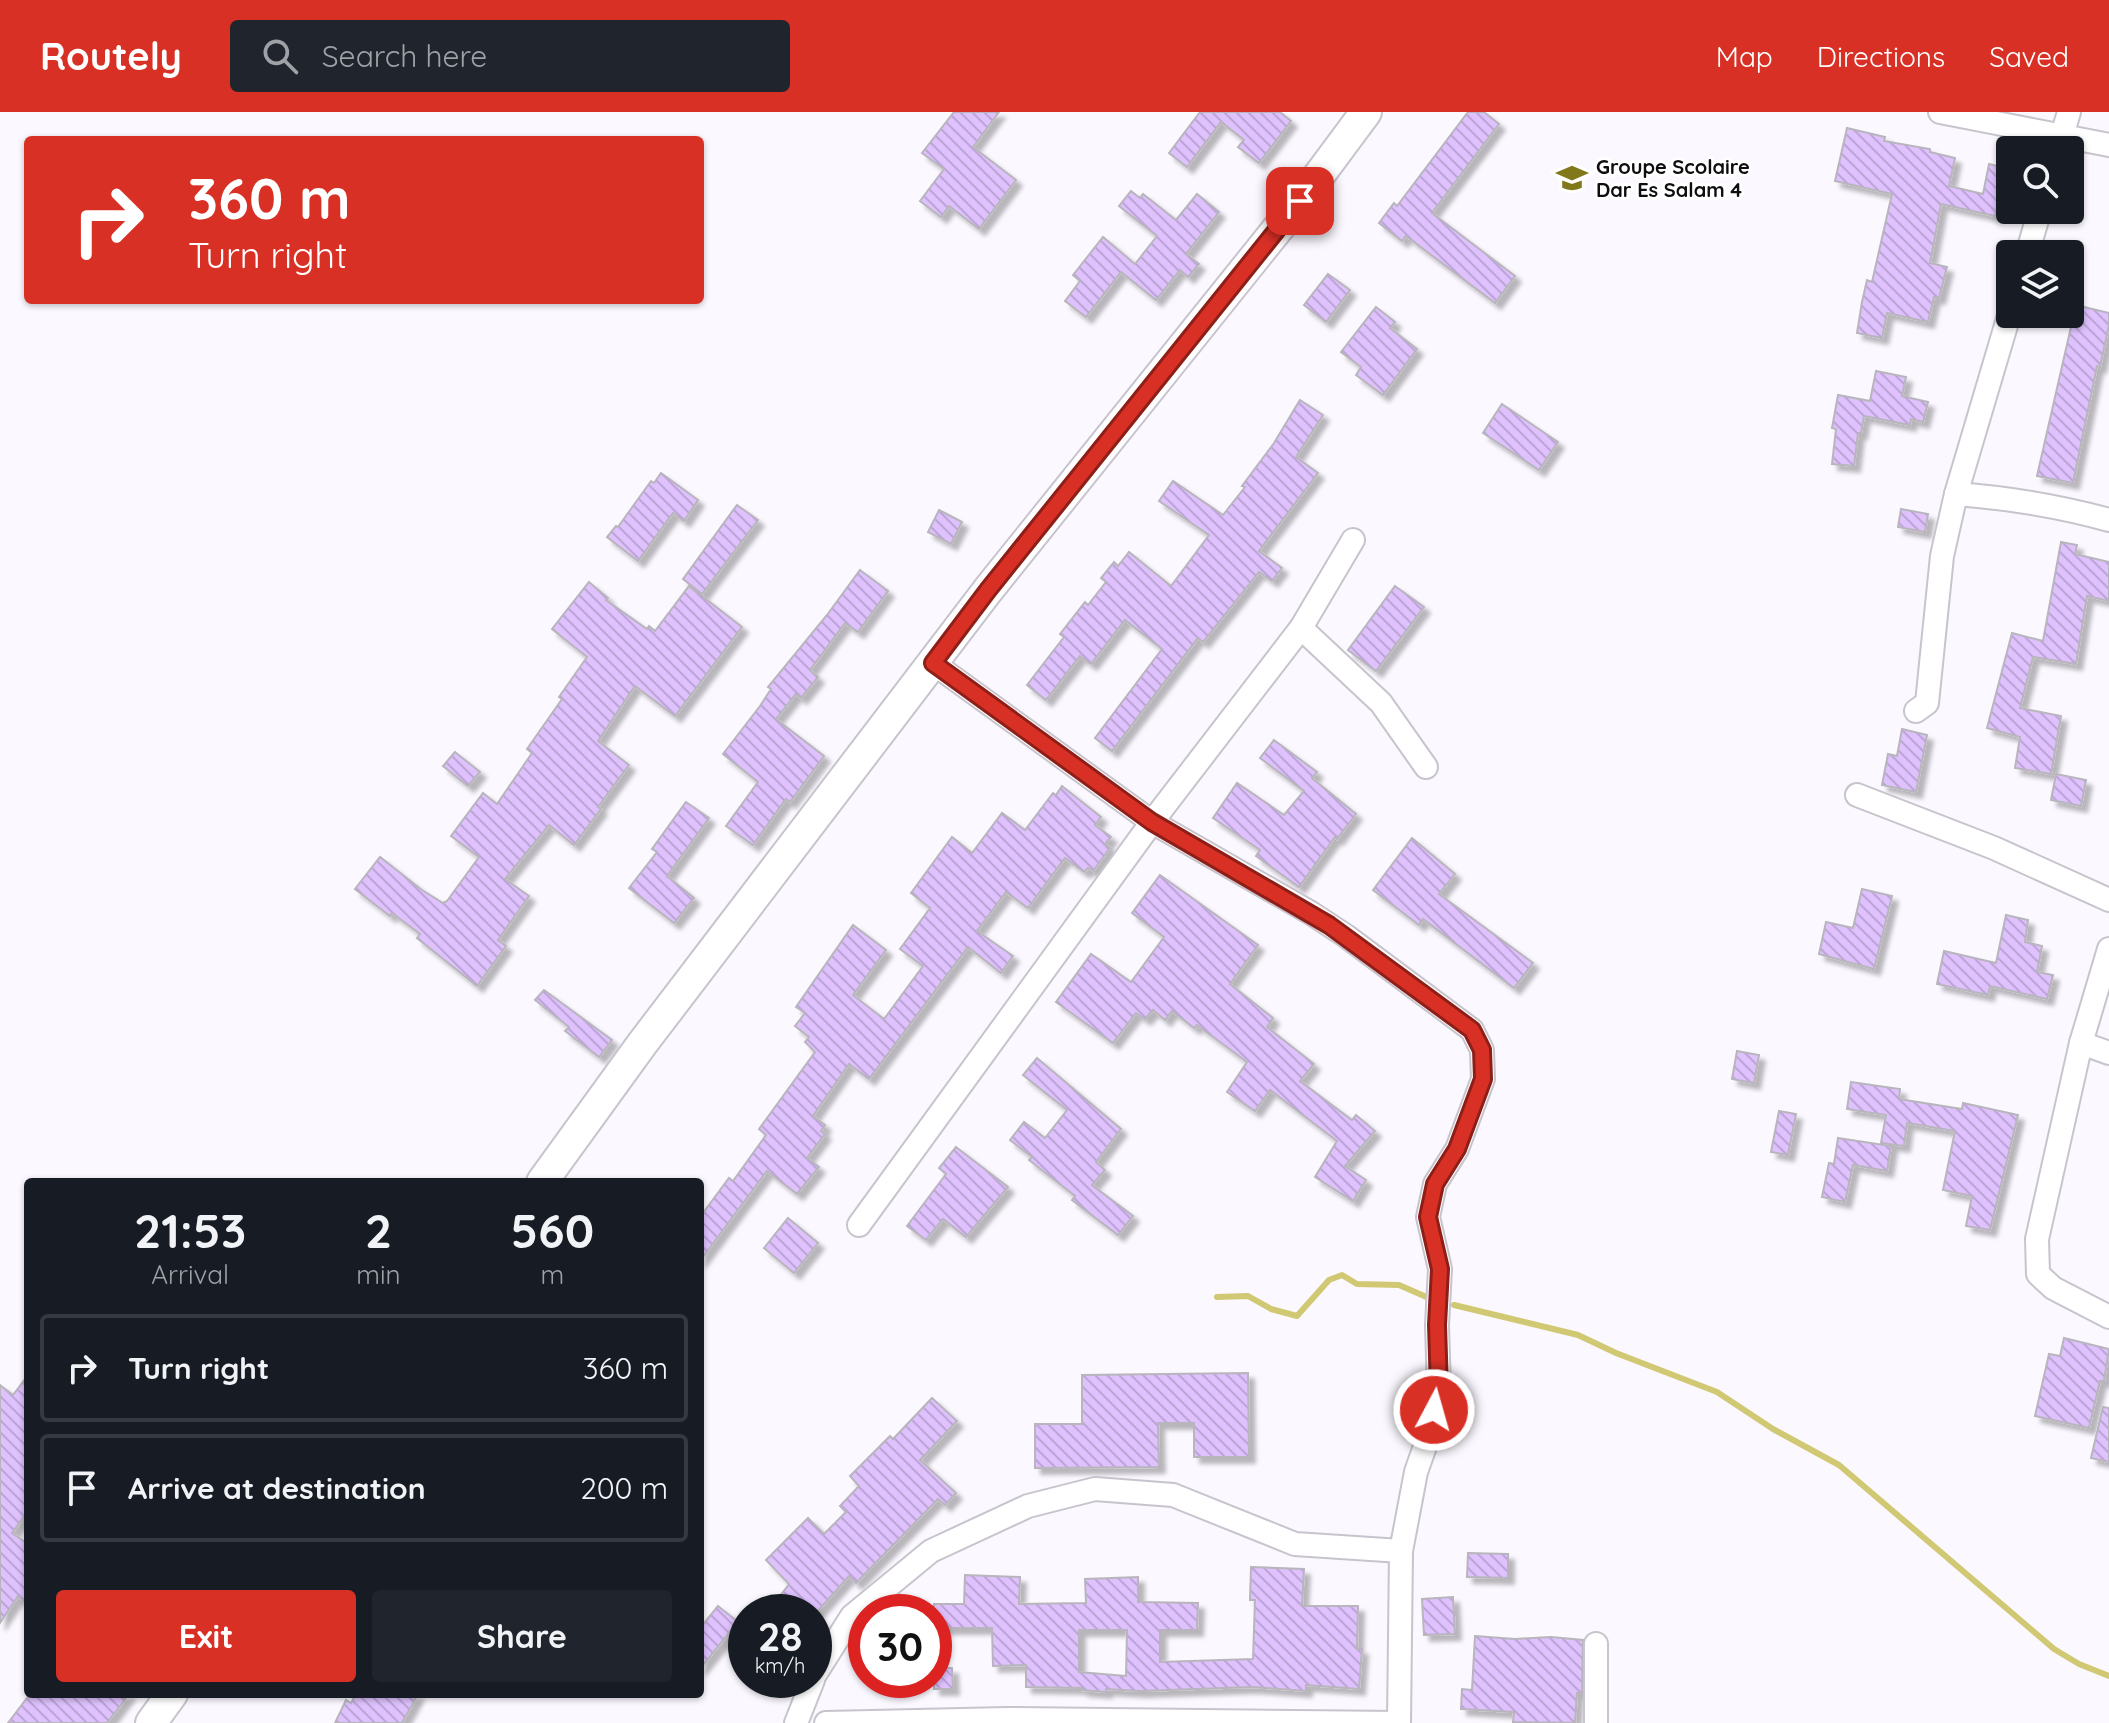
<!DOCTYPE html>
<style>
:root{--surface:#171b24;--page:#20242c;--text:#f1f3f6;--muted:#9ea1a6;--line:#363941;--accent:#d93025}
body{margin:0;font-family:Quicksand,sans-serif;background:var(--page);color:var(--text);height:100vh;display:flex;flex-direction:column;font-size:30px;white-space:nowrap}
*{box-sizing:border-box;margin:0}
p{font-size:26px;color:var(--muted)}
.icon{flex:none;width:44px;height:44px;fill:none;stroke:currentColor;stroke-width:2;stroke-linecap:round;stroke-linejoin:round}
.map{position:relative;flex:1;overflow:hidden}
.side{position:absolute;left:24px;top:1066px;width:680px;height:520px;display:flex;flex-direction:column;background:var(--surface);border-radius:8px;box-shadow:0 2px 6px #0004}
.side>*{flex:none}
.top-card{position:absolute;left:24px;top:24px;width:680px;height:168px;border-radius:8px;box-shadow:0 2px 6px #0004;background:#d93025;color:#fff;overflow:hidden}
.fabs{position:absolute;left:1996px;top:24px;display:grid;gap:16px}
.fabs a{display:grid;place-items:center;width:88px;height:88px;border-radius:8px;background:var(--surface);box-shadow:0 2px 6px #0004;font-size:40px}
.speed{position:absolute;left:728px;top:1482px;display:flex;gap:16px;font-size:40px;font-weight:700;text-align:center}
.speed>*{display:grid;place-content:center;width:104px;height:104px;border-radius:50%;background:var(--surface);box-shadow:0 2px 6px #0004;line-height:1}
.speed small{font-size:20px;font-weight:400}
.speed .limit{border:12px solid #d22;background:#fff;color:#111}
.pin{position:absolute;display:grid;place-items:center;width:68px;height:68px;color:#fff;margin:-34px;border-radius:16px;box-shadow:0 4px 12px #0006}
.me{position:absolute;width:88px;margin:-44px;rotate:6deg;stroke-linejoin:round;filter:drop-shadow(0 0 6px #0008)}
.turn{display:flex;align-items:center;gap:28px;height:168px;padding:0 32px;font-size:36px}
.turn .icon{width:104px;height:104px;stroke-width:2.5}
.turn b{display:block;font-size:56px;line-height:68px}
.eta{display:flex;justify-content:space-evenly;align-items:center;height:136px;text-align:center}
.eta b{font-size:48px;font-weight:700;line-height:56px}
.primary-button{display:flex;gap:16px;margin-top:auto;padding:16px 32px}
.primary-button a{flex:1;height:92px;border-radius:8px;background:var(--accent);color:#fff;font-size:32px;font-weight:700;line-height:92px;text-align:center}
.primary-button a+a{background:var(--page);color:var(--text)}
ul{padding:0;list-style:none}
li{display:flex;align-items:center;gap:24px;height:108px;margin:0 16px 12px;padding:0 16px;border:4px solid var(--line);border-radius:8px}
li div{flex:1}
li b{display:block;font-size:30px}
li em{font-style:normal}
header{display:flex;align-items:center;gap:48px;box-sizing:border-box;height:112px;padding:0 40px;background:var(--accent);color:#fff}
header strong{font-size:38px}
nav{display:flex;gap:44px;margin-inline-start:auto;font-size:28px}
.search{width:560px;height:72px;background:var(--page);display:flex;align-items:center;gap:20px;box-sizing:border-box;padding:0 28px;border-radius:8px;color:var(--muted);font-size:30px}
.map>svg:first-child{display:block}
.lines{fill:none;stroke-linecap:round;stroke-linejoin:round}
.stream{stroke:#d1c873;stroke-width:6}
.building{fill:url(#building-back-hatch);stroke:#b8b5bd;stroke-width:2;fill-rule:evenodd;filter:url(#shadow)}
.street-casing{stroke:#c8c4cd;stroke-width:26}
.secondary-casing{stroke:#c8c4cd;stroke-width:34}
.street{stroke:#fff;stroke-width:22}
.secondary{stroke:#fff;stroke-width:30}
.route-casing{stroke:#8d1f18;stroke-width:20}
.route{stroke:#d93025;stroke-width:14}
.labels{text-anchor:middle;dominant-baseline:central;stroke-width:6;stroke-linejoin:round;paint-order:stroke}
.poi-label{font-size:20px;font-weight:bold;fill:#0f0d10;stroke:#fff;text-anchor:start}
</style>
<header>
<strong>Routely</strong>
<div class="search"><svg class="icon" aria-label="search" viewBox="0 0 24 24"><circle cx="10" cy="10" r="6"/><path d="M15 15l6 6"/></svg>Search here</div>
<nav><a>Map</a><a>Directions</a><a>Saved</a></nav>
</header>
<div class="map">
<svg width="2109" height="1611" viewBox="0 0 2109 1611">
<defs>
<pattern id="building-back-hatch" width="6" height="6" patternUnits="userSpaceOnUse" patternTransform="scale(2)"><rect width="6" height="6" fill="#dec1fd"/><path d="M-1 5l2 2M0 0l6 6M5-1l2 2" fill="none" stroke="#bda5d8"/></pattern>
<filter id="shadow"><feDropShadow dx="6" dy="6" stdDeviation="2" flood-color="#0004"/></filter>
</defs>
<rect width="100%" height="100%" fill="#fbf8ff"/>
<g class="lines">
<g class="stream">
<polyline points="1217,1185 1248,1184 1271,1197 1297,1204 1329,1168 1342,1163 1357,1172 1399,1173 1431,1187"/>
<polyline points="1454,1193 1578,1223 1616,1241 1717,1280 1773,1317 1839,1353 2054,1537 2079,1552 2109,1564"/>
</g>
</g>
<g class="building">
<polygon points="954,0 999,0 973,35 1016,68 979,117 949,94 941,105 920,89 944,57 922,41"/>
<polygon points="1200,0 1280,0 1291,9 1259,51 1238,35 1244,28 1221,10 1187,55 1169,41"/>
<polygon points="1468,0 1484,0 1499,12 1432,101 1515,164 1495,191 1406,124 1402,129 1379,111 1394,91 1397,94"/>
<polygon points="1847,16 1885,25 1884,29 1930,37 1930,40 1955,46 1949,74 1983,82 1989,52 2005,56 1995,104 1941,92 1930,151 1947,155 1939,186 1934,185 1928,210 1887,201 1882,226 1857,221 1862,190 1867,168 1872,170 1892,82 1835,69"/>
<polygon points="1131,79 1140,86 1143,82 1176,108 1197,82 1219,100 1186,142 1199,152 1188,165 1180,158 1156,188 1121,160 1086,205 1065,189 1080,169 1073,163 1103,125 1135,152 1157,124 1119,94"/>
<polygon points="1328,162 1350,178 1326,210 1304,193"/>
<polygon points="2076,193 2109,201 2109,213 2100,255 2097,254 2073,371 2037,364"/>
<polygon points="1376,195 1395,210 1390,216 1417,237 1383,283 1356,263 1361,255 1341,240"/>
<polygon points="1876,259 1906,265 1902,284 1928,290 1923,310 1911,307 1910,313 1864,304 1861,321 1858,321 1854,354 1832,352 1836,317 1832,316 1838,283 1870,289"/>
<polygon points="1300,288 1323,303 1296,345 1318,361 1259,439 1282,456 1272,469 1259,460 1203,530 1198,526 1112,639 1095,626 1162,537 1125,508 1091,552 1080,544 1046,588 1027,573 1064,525 1060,522 1085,490 1088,493 1106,470 1101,466 1114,450 1118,454 1129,440 1171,474 1209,423 1159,389 1173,369 1223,403 1245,375 1242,374 1274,331"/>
<polygon points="1502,292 1558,330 1539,358 1483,321"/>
<polygon points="661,361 698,388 684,409 673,401 638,449 607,425 616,414 618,415 651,369 654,371"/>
<polygon points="737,393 758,408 702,482 683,467"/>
<polygon points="1901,397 1928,402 1925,420 1898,415"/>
<polygon points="939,398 962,410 951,432 928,420"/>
<polygon points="2061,430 2077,433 2075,442 2109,450 2109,489 2087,484 2076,552 2033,545 2020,596 2061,604 2051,662 2015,656 2020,625 1987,616 2012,521 2043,529"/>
<polygon points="860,458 888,479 858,520 845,511 810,558 818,565 801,586 796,582 776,607 824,644 790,690 786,687 753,733 726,714 758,670 723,642 760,594 771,577 768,575 827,503"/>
<polygon points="589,470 608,486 606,488 647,517 649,514 655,519 689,474 742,515 675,604 635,574 598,629 629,653 598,695 601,697 574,733 549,713 505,767 529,784 498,828 506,834 477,874 417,826 420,822 392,801 390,804 355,777 380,745 422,778 443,791 447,789 479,745 451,724 483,681 497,692 532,641 527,637 562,587 559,585 587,545 552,517"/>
<polygon points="1395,474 1424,495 1376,559 1348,538"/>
<polygon points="1902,617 1927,623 1916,680 1882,673 1888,642 1897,644"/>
<polygon points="1274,628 1317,660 1312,666 1356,702 1337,727 1335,725 1299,775 1256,744 1260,738 1213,706 1237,671 1284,703 1304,679 1260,646"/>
<polygon points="455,640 480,660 468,674 443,654"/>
<polygon points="2056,662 2086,668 2081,694 2051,688"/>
<polygon points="1062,674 1101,705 1095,713 1111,725 1105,732 1110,736 1093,759 1088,756 1084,760 1065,746 1028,796 1006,780 977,819 1013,844 1001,861 968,835 869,967 849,952 813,1004 825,1013 821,1019 825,1022 807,1046 819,1055 797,1082 767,1059 700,1149 700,1105 729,1066 733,1069 766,1023 759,1017 815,940 805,930 809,925 795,914 805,901 796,895 853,813 886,838 853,883 884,907 923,854 900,837 930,796 911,781 952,725 972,741 1002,701 1025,718 1053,681 1056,683"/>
<polygon points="686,690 709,706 667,764 694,786 674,811 629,776 657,740 652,737"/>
<polygon points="1412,726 1455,762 1439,782 1533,851 1514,876 1423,807 1419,813 1373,778"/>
<polygon points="1160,763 1258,833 1230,872 1273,906 1267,915 1314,952 1300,969 1352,1008 1356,1003 1375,1019 1345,1054 1366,1068 1353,1089 1315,1065 1337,1029 1270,978 1255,999 1227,980 1247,950 1197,913 1194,916 1172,899 1165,908 1153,898 1145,907 1136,901 1113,931 1056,890 1091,842 1131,870 1164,825 1132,801"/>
<polygon points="1862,777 1892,784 1874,857 1819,842 1826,810 1853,816"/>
<polygon points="2006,803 2028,808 2025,830 2042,834 2037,860 2053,863 2047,887 1990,874 1988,883 1937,872 1944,839 1996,851"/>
<polygon points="544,878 612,928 599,945 565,919 569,915 535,888"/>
<polygon points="1737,939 1759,943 1754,971 1732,967"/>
<polygon points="1037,946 1121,1017 1096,1050 1105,1058 1092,1073 1133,1104 1118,1123 1072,1088 1075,1084 1029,1048 1032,1045 1010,1028 1024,1010 1045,1026 1067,998 1023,963"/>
<polygon points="1851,970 1900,977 1899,987 1962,997 1963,991 2018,1003 1990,1118 1966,1114 1972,1084 1943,1078 1955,1019 1907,1011 1904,1034 1881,1031 1886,1003 1847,997"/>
<polygon points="1779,999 1796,1002 1788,1043 1771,1040"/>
<polygon points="1838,1026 1891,1034 1887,1059 1853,1053 1845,1090 1822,1085 1829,1051 1834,1052"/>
<polygon points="956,1035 1008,1075 966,1125 943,1107 926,1128 907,1114 946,1062 939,1056"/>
<polygon points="788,1106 818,1131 794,1161 764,1136"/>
<polygon points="2064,1226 2109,1237 2104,1269 2100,1269 2089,1316 2035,1304 2049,1242 2060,1244"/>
<polygon points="1248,1261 1249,1345 1194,1345 1194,1311 1158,1311 1159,1355 1035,1356 1035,1312 1082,1312 1082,1263"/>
<polygon points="28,1263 28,1399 12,1421 28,1432 28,1493 18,1484 0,1511 0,1273 13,1283"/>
<polygon points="932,1286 957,1309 920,1348 956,1381 945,1393 938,1387 856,1471 849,1464 817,1500 768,1500 789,1472 766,1448 808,1406 824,1422 846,1400 840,1394 859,1374 850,1364 890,1324 893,1327"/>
<polygon points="2103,1295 2109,1296 2109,1350 2091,1346"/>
<polygon points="1468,1441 1508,1442 1508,1466 1467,1465"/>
<path d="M1251 1455 1304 1457 1302 1494H1358L1357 1537H1362L1359 1577 1306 1573V1579L1252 1575 1140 1579 1106 1577V1580L1082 1578V1576L1026 1575V1553L993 1554 992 1516H934V1492H964L965 1463 1020 1465 1019 1492 1086 1491 1085 1467 1138 1465V1490L1198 1491 1197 1518H1160V1550L1253 1547 1255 1488H1250ZM1079 1518H1127L1126 1564 1079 1560Z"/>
<polygon points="1453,1485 1455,1522 1424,1523 1422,1487"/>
<polygon points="718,1494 738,1510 700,1557 700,1516"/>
<polygon points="1475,1524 1515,1527 1551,1525 1583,1528 1582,1581 1577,1581 1575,1611 1513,1610 1514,1600 1461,1597 1462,1577 1472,1578"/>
<polygon points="934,1556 952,1556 953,1577 934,1577"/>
<polygon points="30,1582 129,1582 107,1611 8,1611"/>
<polygon points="356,1582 418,1582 402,1611 335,1611 346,1588 351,1591"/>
</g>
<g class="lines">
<defs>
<g id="street">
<polyline points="1940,0 2109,33"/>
<polyline points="2058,37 2069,0"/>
<polyline points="2027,142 2040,98"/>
<path d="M1956 382C2008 386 2059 394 2109 408"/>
<polyline points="1301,516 1381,591 1426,655"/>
<polyline points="933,551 1152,710 1311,801 1346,824 1472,918 1482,938 1483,967 1457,1037 1435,1072 1428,1105 1440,1157 1437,1213 1439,1277 1430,1320 1416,1360 1401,1439 1399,1611"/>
<polyline points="1916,599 1927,591 1942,444 1956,382 2010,200"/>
<polyline points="1857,683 1994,736 2109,788"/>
<polyline points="2109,837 2081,931 2037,1127 2038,1162 2053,1176 2109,1205"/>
<polyline points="2081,931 2109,941"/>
<polyline points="859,1113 1152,710 1301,516 1353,428"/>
<polyline points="814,1564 852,1504 931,1439 1028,1394 1095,1377 1173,1383 1295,1432 1401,1439"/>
<polyline points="796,1611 813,1568"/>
<polyline points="826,1611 1007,1607 1399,1611"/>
<polyline points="1596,1611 1596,1532"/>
</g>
<g id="secondary">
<polyline points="542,1070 642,932 988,478 1300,89 1366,0"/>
<polyline points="151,1611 172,1582"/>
</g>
</defs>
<use href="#street" class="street-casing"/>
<use href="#secondary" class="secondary-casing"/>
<use href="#street" class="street"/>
<use href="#secondary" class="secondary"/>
</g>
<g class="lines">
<defs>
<polyline id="route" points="1300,89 988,478 933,551 1152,710 1329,813 1472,918 1482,938 1483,967 1457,1037 1435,1072 1428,1105 1440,1157 1437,1213 1439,1277 1434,1298"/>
</defs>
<use href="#route" class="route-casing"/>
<use href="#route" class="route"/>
</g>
<defs>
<symbol id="school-bare" viewBox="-9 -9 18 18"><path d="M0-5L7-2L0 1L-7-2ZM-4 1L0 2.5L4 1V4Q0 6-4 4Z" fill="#81781c" stroke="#fff" stroke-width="2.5" paint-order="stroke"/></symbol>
</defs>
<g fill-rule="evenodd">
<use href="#school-bare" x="1550" y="44" width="44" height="44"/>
</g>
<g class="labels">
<g class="poi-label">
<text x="1596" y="54">Groupe Scolaire<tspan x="1596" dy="23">Dar Es Salam 4</tspan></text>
</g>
</g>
</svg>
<div class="fabs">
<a><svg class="icon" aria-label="search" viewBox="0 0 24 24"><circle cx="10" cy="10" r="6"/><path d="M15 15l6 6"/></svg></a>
<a><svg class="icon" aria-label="layers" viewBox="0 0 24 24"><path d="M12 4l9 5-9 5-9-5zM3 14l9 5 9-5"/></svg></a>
</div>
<div class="speed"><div>28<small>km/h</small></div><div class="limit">30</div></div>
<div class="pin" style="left:1300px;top:89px;background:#d93025"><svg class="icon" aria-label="arrive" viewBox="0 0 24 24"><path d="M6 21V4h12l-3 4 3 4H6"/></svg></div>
<svg class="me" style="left:1434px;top:1298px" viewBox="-20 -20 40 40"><circle r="17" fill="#d93025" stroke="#fff" stroke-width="3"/><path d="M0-11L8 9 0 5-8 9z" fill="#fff"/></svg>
<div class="top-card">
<div class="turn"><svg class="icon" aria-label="right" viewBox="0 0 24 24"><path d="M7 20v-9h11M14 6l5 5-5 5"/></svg><div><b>360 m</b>Turn right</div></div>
</div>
<section class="side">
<div class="eta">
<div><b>21:53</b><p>Arrival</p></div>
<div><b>2</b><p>min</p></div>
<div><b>560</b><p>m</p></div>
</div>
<ul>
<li><svg class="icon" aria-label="right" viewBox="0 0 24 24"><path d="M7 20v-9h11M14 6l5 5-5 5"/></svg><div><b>Turn right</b></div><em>360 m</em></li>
<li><svg class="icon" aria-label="arrive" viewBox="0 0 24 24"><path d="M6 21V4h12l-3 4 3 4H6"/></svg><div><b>Arrive at destination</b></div><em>200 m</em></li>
</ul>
<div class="primary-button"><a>Exit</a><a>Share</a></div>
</section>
</div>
